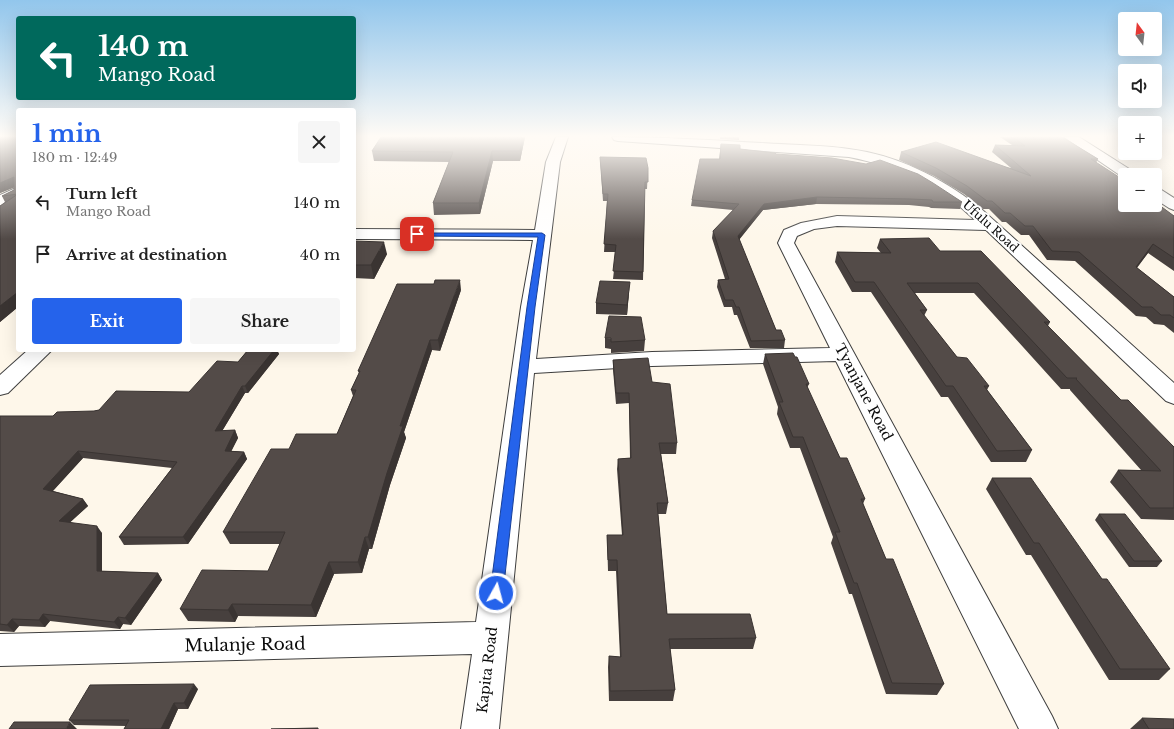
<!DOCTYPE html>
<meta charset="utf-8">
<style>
:root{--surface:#fff;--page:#f6f6f6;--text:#222;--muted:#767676;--accent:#2563eb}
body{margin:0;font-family:"Libre Baskerville",serif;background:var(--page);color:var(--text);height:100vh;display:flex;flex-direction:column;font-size:15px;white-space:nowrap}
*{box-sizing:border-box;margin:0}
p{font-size:13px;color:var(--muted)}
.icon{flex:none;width:22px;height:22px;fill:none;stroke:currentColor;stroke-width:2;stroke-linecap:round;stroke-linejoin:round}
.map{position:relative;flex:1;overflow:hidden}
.panel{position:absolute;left:16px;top:108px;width:340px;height:244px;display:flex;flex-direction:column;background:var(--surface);border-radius:4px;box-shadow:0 4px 16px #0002}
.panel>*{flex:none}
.banner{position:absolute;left:16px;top:16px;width:340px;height:84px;border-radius:4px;box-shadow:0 4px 16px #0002;background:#00695c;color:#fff;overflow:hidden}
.needle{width:26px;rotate:345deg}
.tools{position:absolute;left:1118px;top:12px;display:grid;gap:8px}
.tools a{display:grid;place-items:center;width:44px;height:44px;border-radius:4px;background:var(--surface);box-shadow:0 4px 16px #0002;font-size:20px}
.pin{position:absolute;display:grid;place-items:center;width:34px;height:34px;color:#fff;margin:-17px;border-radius:8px;box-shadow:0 2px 6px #0006}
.me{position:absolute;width:44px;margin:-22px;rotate:7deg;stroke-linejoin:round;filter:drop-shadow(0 0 3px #0008)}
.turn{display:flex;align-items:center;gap:14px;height:84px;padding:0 16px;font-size:18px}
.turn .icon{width:52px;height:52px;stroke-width:2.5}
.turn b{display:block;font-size:28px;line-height:34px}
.round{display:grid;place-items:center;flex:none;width:42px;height:42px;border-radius:4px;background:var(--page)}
.headline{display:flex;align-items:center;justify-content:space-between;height:68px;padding:0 16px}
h1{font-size:24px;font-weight:700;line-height:30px;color:var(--accent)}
.primary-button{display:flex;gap:8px;margin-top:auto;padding:8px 16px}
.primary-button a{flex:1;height:46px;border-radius:4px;background:var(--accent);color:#fff;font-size:16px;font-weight:700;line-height:46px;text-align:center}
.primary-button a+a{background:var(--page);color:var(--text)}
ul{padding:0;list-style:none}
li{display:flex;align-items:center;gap:12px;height:52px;padding:0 16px}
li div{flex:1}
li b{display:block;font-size:15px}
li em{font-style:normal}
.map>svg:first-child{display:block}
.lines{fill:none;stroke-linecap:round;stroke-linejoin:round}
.minor-casing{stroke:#3e3e3e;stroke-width:2}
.minor{fill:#fff;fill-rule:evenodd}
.wall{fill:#47403e}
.shaded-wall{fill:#3a3432}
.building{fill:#534b48;stroke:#3a3432}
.route{fill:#2563eb;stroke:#184099}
.labels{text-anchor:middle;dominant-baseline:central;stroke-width:4;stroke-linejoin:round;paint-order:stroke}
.far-street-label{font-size:12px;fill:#0b0b0b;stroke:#fff}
.street-label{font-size:14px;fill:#0b0b0b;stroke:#fff}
.near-street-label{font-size:17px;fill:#0b0b0b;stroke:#fff}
</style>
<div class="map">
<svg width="1174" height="729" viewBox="0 0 1174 729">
<rect width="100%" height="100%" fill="#fef7ea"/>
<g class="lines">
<defs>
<g id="minor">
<path d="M556 137H568L560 162 536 359 652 352 830 348 778 243 784 230 801 223 837 216 975 220C940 186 896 166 849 157L618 141 614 140 612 137C662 137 711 140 761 143 790 145 820 145 849 149 897 155 940 177 978 206L1174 383V404L1166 401 986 230 837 226 814 229 797 236 794 243 1052 716 1058 729H1019L836 361 652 366 534 373 499 729H461L472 654 0 666V634L476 622 521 307 533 240 354 239V229L535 230 546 162Z"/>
<polygon points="1064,137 1079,137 1134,172 1136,175 1125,175 1124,178"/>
<polygon points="18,187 18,197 0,206 0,195"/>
<polygon points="1155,188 1160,189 1174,198 1174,210 1169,208 1155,199"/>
<polygon points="28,350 52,350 8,393 0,395 0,375"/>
</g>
</defs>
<use href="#minor" class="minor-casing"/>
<use href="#minor" class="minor"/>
</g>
<g class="wall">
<polygon points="0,137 18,137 18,307 0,322 0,206 5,202 2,196 14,190 14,187 0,193"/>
<polygon points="525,137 520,161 493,161 480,214 434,215 433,203 449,162 374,161 372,151"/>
<polygon points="720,137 739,137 739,140 720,139"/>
<polygon points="1000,137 1062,137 1098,159 1096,163 1174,216 1174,271 1148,253 1137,268 1174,297 1174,333 1164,325 1154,324 1146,317 1136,316 1075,261 1047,260 1029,235 1021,235 1006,222 1002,222 989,209 983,209 964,194 934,176 899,160 901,152 1011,168 992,152 995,145 1012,145"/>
<polygon points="721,144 740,149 776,154 962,202 960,209 931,208 929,207 909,205 816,204 763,210 739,240 776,330 785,340 784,348 750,348 737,315 734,315 732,307 724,307 717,287 718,280 725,279 712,238 713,231 733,210 691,206 692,200 719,159"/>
<polygon points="600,157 648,168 647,189 645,189 643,280 613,279 616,252 604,252 607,201 603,201"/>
<polygon points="880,239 940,251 1050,322 1048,326 1121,400 1174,447 1174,520 1141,519 1110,482 1118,470 1141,470 1070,390 1070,389 1061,389 974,293 915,293 927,310 924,316 957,357 989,386 987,390 1032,450 1026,462 991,462 948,397 941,397 871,292 852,292 835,262 837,252 881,253 877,248"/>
<polygon points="354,241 387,254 374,279 354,278"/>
<polygon points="461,290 440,351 432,350 404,432 406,438 390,485 372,549 369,549 362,573 334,574 316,617 238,616 235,622 188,621 180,609 268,571 280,544 230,544 223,532 289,449 337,434 353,396 351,390 359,373 358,371"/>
<polygon points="629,292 627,315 596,314 596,303"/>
<polygon points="605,338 645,340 644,351 611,353 611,349 605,348"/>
<polygon points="248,350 277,350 279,354 248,393 245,393 222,431 235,430 238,438 231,451 244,452 247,459 188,544 124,545 119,537 172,468 83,458 53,491 83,499 88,506 70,522 102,533 102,571 158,573 162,580 131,625 123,624 120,629 50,621 45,627 19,626 14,632 0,631 0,416 53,416 94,411 189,392 238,362"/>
<polygon points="765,354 809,384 807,388 840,458 865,499 863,504 886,559 944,684 937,695 886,694 852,594 849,594 831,543 833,537 800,448 790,448 777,414 778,407 763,364"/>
<polygon points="613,360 652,382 677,443 676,454 661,454 668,503 666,514 658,514 667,614 756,638 753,649 670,649 675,690 673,701 609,701 608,667 609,656 620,657 616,571 608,571 607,535 622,535 617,469 618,459 630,458 629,403 616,404 613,370"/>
<polygon points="992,478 1102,579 1170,669 1159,680 1109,680 1031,555 1026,555 986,489"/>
<polygon points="1099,514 1162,561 1157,567 1129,567 1095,520"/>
<polygon points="198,689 188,709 178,709 169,729 124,729 126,726 74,725 69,720"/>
<polygon points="1142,718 1174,729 1130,729"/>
</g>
<g class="shaded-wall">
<polygon points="522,137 525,137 520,161 520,151"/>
<polygon points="492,151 493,161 480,214 479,203"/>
<polygon points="14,177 18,186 0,193 0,183"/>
<polygon points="817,197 816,204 763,210 736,243 738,236 764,204"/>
<polygon points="384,242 387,254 374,279 371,265"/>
<polygon points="1153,244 1148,253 1130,276 1136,267"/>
<polygon points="460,280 461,290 440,351 438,340"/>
<polygon points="630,282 629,292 627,315 627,305"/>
<polygon points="18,292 18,307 0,322 0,306"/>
<polygon points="430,340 432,350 404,432 406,438 390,485 372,549 368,537 400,426"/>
<polygon points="274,350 277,350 279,354 248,393 245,386"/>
<polygon points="242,386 245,393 218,438 215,431"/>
<polygon points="235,430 238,438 228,458 225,451"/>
<polygon points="78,451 83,458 48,496 43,489"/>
<polygon points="244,452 247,459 188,544 183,537"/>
<polygon points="83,499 88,506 64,528 59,521"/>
<polygon points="97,526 102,533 102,578 97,571"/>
<polygon points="365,537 369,549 362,573 358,562"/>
<polygon points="329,562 334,574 316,617 311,605"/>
<polygon points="158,573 162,580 131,625 125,618"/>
<polygon points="232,604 238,616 235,622 228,610"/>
<polygon points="43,614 50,621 45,627 39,620"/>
<polygon points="118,617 123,624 120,629 114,622"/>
<polygon points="12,619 19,626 14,632 7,625"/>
<polygon points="194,684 198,689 188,709 184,703"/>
<polygon points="174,703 178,709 169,729 161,729"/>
<polygon points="70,722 77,729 66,729"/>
</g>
<g class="building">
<polygon points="0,137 18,137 18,194 2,196 14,190 14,177 0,183"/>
<polygon points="381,137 522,137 520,151 492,151 479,203 433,203 453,152 372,151"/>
<polygon points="1013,137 1062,137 1098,159 1091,159 1125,181 1125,205 1155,205 1155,202 1174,216 1174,258 1153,244 1136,267 1174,297 1174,318 1170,315 1161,315 1152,307 1142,307 1079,252 1052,251 1033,226 1025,226 1010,213 1005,213 992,201 987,201 967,186 936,168 901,152 936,142 1031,176 995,145 1025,146"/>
<polygon points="721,144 740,145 740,149 775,153 776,154 832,158 866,164 880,160 918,174 933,183 962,202 933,202 932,200 911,199 817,197 764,204 738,236 776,330 781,330 785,340 751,341 739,307 736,307 733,300 725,300 718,280 729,279 713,231 739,204 692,200 700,159 720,159"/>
<polygon points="600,157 646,158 648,168 648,182 645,182 643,272 613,271 616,245 604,244 608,194 603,194"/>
<polygon points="18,194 18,292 0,306 0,206"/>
<polygon points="929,238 940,251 981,251 1050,322 1044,322 1121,400 1128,400 1174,447 1174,508 1150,508 1118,470 1161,471 1076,379 1077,378 1067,378 978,283 907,283 927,310 920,310 957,357 967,358 989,386 984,386 1032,450 997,451 953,386 946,386 874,282 855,282 837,252 891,253 880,239"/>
<polygon points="354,241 384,242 371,265 354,265"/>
<polygon points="435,280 460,280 438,340 430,340 400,426 403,426 387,473 368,537 365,537 358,562 329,562 311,605 232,604 228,610 180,609 202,570 268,571 285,532 223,532 271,449 289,449 296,434 337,434 356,390 351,390 360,371 358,371 397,284 434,284"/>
<polygon points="600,281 630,282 627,305 596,303"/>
<polygon points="609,316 641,317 645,340 611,342 611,338 605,338"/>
<polygon points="248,350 274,350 245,386 242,386 215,431 235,430 225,451 244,452 183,537 119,537 177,462 78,451 43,489 83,499 59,521 97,526 97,571 158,573 125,618 118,617 114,622 43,614 39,620 12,619 7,625 0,624 0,416 53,416 57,412 94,411 99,410 116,391 189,392 217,361 238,362"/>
<polygon points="793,353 795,357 797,357 809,384 806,384 840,458 847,458 865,499 861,499 886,559 893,559 944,684 892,683 857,583 854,583 835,532 840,532 803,437 793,437 779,402 783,402 765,354"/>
<polygon points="648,358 652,382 670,384 677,443 659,443 668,503 657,503 667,614 750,614 756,638 669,639 675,690 610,691 609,656 621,657 617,560 608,560 607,535 623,535 618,459 631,458 629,393 616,393 613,360"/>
<polygon points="992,478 1031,478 1102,579 1107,579 1170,669 1120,669 1039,543 1034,543"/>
<polygon points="1099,514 1125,514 1162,561 1134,561"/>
<polygon points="194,684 184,703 174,703 161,729 124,729 129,720 69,720 90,685"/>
<polygon points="1142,718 1174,719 1174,729 1149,729"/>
<polygon points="14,722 70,722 66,729 9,729"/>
<polygon points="318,728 318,729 271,729"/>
</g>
<linearGradient id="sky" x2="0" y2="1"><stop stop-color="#92c6ec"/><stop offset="0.57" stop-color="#fffbf6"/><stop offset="1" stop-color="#fffbf6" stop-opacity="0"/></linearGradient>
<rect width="1174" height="239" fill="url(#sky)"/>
<polygon class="route" points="414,233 542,233 545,235 535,307 503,593 501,597 496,599 492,597 490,593 527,307 538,237 417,236 414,236"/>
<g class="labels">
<g class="far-street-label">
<text transform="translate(991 226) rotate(42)">Ufulu Road</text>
</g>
<g class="street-label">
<text transform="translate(864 392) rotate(62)">Tyanjane Road</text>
<text transform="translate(487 670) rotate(-83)">Kapita Road</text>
</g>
<g class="near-street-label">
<text transform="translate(245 645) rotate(-1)">Mulanje Road</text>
</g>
</g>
</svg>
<div class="tools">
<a><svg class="needle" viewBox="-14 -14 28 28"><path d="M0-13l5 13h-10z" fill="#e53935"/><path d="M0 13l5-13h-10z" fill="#767676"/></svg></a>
<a><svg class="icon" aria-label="sound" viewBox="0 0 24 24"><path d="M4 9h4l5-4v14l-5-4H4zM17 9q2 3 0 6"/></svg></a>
<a>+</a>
<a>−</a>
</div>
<div class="pin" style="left:417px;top:234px;background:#d93025"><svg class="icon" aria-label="arrive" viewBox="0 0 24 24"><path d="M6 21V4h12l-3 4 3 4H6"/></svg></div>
<svg class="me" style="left:496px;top:593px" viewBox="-20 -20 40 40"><circle r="17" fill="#2563eb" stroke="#fff" stroke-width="3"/><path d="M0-11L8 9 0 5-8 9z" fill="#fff"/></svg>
<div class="banner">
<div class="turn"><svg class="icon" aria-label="left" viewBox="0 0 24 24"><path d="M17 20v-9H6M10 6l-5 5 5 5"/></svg><div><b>140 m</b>Mango Road</div></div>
</div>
<section class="panel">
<div class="headline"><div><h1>1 min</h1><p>180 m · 12:49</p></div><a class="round"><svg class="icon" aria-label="close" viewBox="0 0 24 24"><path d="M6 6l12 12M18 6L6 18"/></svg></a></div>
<ul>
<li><svg class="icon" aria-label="left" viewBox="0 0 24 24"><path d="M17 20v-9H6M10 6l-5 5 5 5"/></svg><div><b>Turn left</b><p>Mango Road</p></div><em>140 m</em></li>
<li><svg class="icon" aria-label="arrive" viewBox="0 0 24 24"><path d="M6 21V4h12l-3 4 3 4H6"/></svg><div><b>Arrive at destination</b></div><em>40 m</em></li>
</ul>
<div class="primary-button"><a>Exit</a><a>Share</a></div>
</section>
</div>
